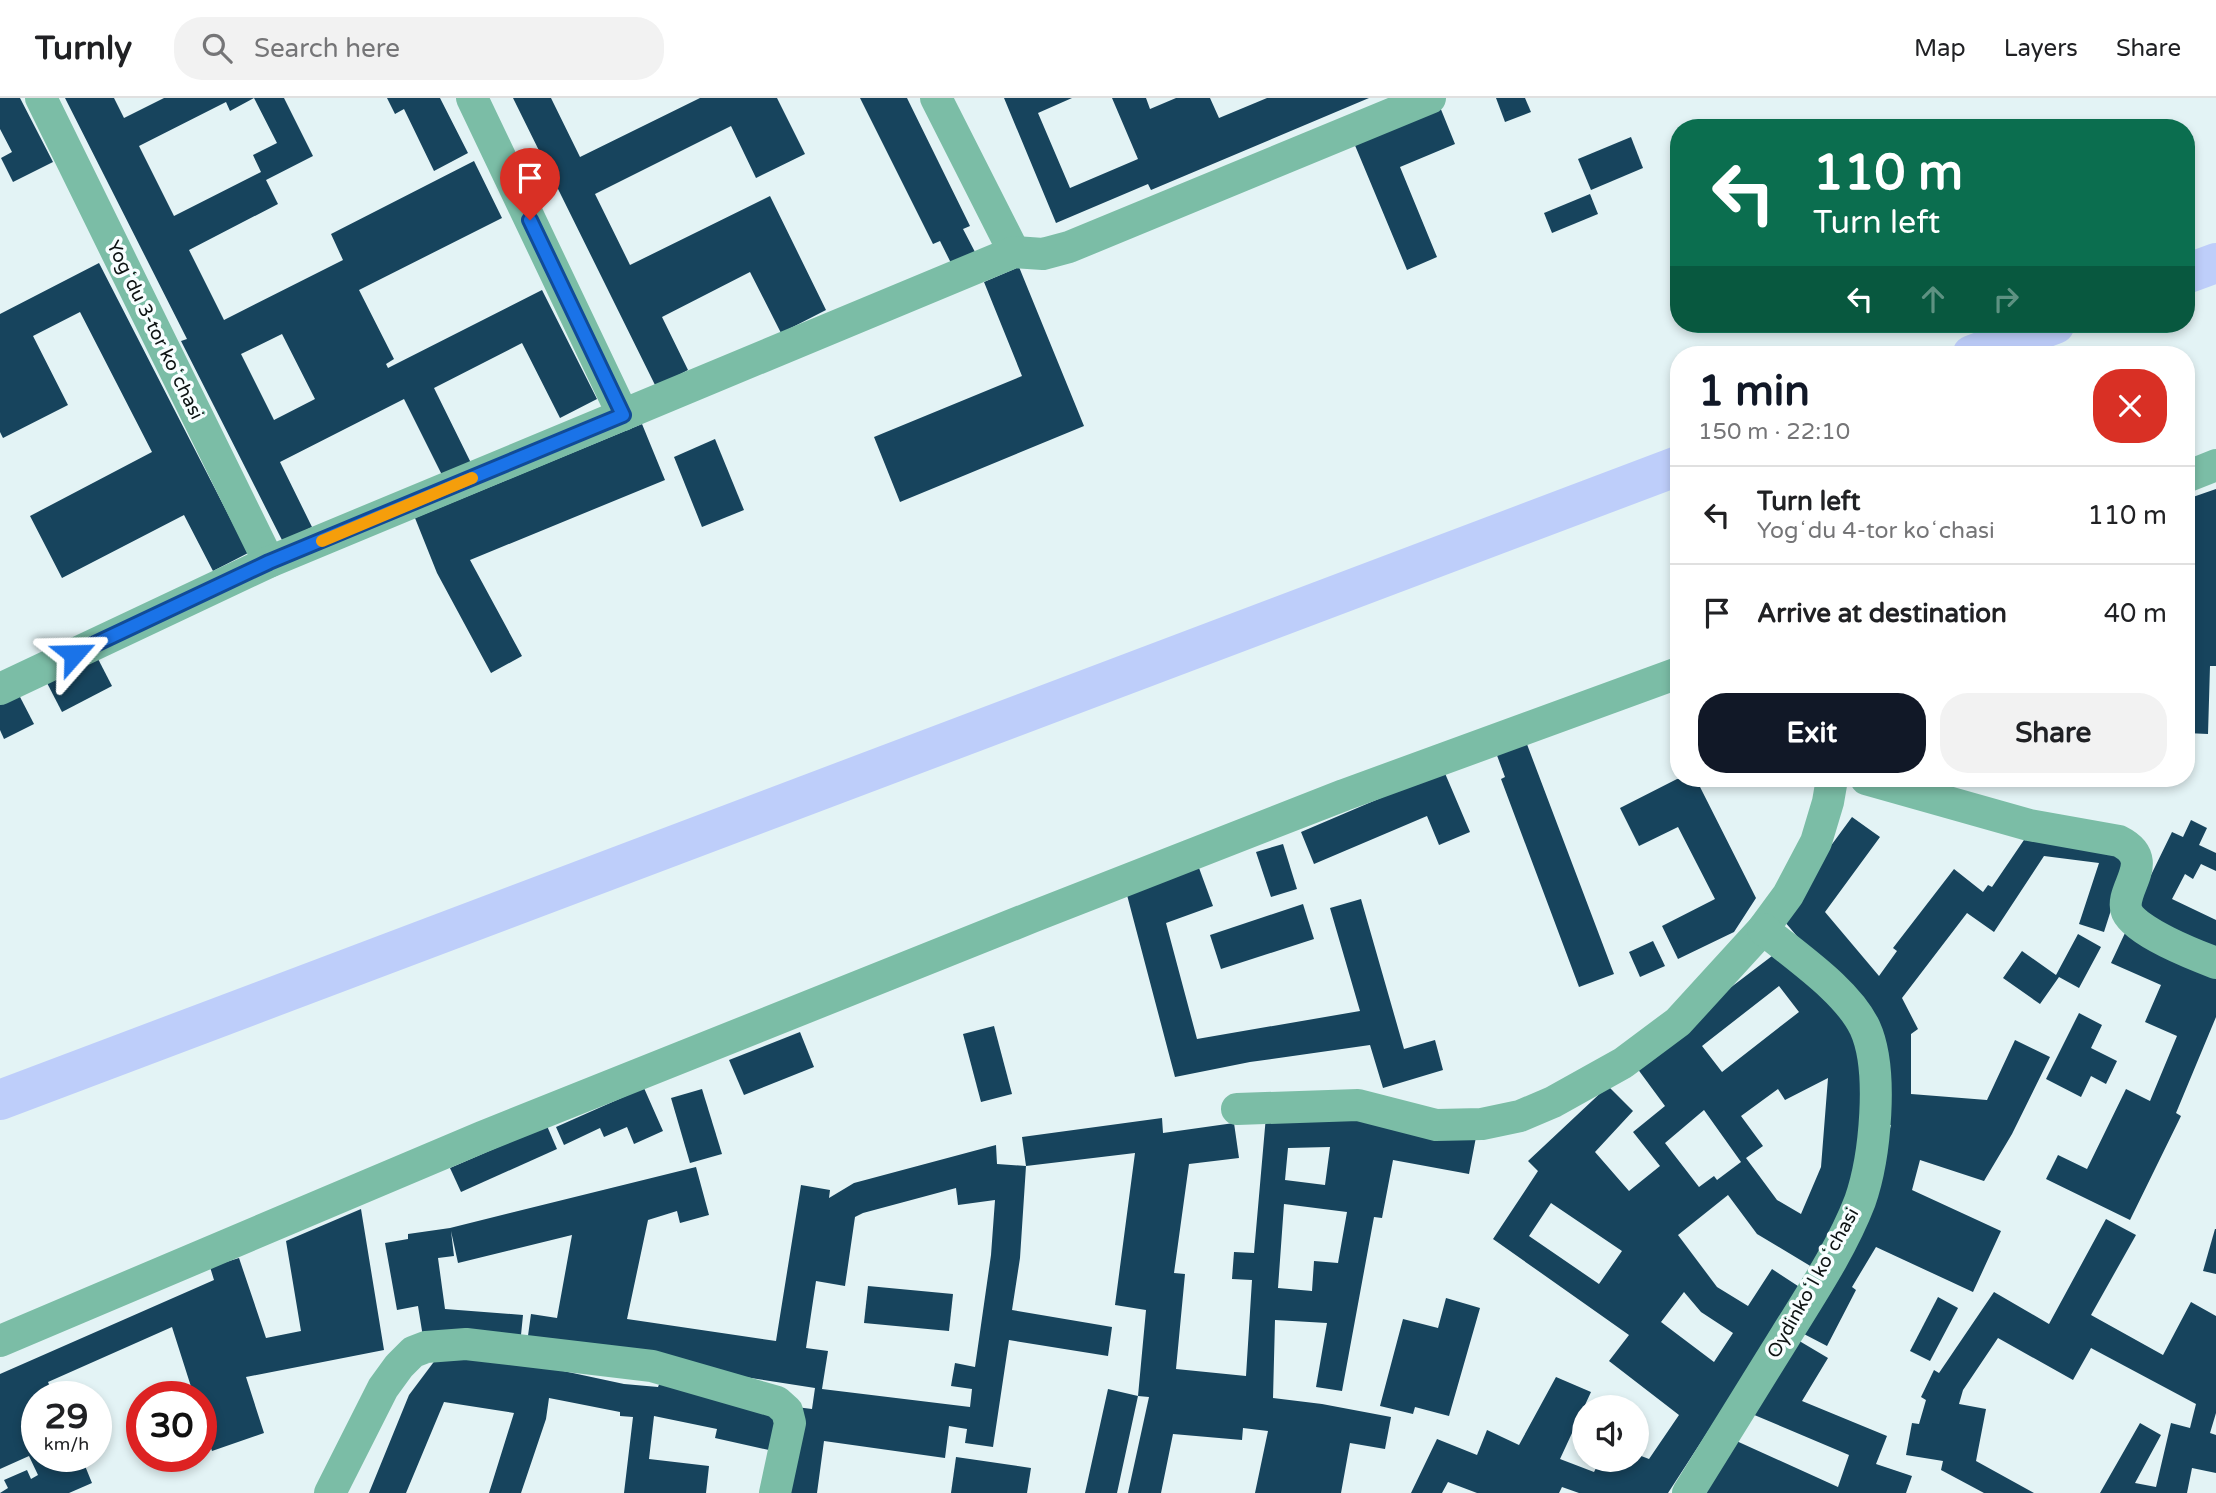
<!DOCTYPE html>
<meta charset="utf-8">
<style>
:root{--surface:#fff;--page:#f2f2f2;--text:#202124;--muted:#757577;--line:#e0e0e0;--accent:#111827}
body{margin:0;font-family:"Varela Round",sans-serif;background:var(--page);color:var(--text);height:100vh;display:flex;flex-direction:column;font-size:26px;white-space:nowrap}
*{box-sizing:border-box;margin:0}
p{font-size:23px;color:var(--muted)}
.icon{flex:none;width:38px;height:38px;fill:none;stroke:currentColor;stroke-width:2;stroke-linecap:round;stroke-linejoin:round}
.map{position:relative;flex:1;overflow:hidden}
.panel{position:absolute;left:1670px;top:248px;width:525px;height:441px;display:flex;flex-direction:column;background:var(--surface);border-radius:28px;box-shadow:0 4px 10px #0003}
.panel>*{flex:none}
.banner{position:absolute;left:1670px;top:21px;width:525px;height:214px;border-radius:28px;box-shadow:0 4px 10px #0003;background:#0b6e4f;color:#fff;overflow:hidden}
.buttons{position:absolute;left:1572px;top:1297px;display:grid;gap:14px}
.buttons a{display:grid;place-items:center;width:77px;height:77px;border-radius:50%;background:var(--surface);box-shadow:0 4px 10px #0003;font-size:35px}
.speed{position:absolute;left:21px;top:1283px;display:flex;gap:14px;font-size:35px;font-weight:700;text-align:center}
.speed>*{display:grid;place-content:center;width:91px;height:91px;border-radius:50%;background:var(--surface);box-shadow:0 4px 10px #0003;line-height:1}
.speed small{font-size:18px;font-weight:400}
.speed .limit{border:10px solid #d22;background:#fff;color:#111}
.pin{position:absolute;display:grid;place-items:center;width:60px;height:60px;color:#fff;margin:-72px -30px;border-radius:50% 50% 50% 0;rotate:-45deg;box-shadow:0 0 7px #0007}
.pin .icon{rotate:45deg}
.me{position:absolute;width:77px;margin:-38px;rotate:65deg;stroke-linejoin:round;filter:drop-shadow(0 0 5px #0008)}
.turn{display:flex;align-items:center;gap:24px;height:147px;padding:0 28px;font-size:32px}
.turn .icon{width:91px;height:91px;stroke-width:2.5}
.turn b{display:block;font-size:49px;line-height:60px}
.lanes{display:flex;align-items:center;height:66px;padding:0 28px;background:#0003;justify-content:center;gap:35px;direction:ltr}
.lanes .off{opacity:.35}
.round{display:grid;place-items:center;flex:none;width:74px;height:74px;border-radius:28px;background:var(--page)}
.overview{display:flex;align-items:center;justify-content:space-between;height:119px;padding:0 28px}
h1{font-size:42px;font-weight:700;line-height:52px;color:var(--accent)}
.action{display:flex;gap:14px;margin-top:auto;padding:14px 28px}
.action a{flex:1;height:80px;border-radius:28px;background:var(--accent);color:#fff;font-size:28px;font-weight:700;line-height:80px;text-align:center}
.action a+a{background:var(--page);color:var(--text)}
ul{padding:0;list-style:none}
li{display:flex;align-items:center;gap:21px;height:98px;padding:0 28px;border-top:2px solid var(--line)}
li div{flex:1}
li b{display:block;font-size:26px}
li em{font-style:normal}
header{display:flex;align-items:center;gap:42px;box-sizing:border-box;height:98px;padding:0 35px;background:var(--surface);border-bottom:2px solid var(--line)}
header strong{font-size:33px}
nav{display:flex;gap:38px;margin-inline-start:auto;font-size:24px}
.search{width:490px;height:63px;background:var(--page);display:flex;align-items:center;gap:18px;box-sizing:border-box;padding:0 24px;border-radius:28px;color:var(--muted);font-size:26px}
.map>svg:first-child{display:block}
.lines{fill:none;stroke-linecap:round;stroke-linejoin:round}
.canal{stroke:#becefa;stroke-width:40}
.building{fill:#17445d;fill-rule:evenodd}
.minor{stroke:#7bbda6;stroke-width:32}
.route-casing{stroke:#114b97;stroke-width:18}
.route{stroke:#1a73e8;stroke-width:12}
.slow{stroke:#f59e0b;stroke-width:12}
.labels{text-anchor:middle;dominant-baseline:central;stroke-width:7;stroke-linejoin:round;paint-order:stroke}
.street-label{font-size:19px;fill:#0e1414;stroke:#f8feff}
</style>
<header>
<strong>Turnly</strong>
<div class="search"><svg class="icon" aria-label="search" viewBox="0 0 24 24"><circle cx="10" cy="10" r="6"/><path d="M15 15l6 6"/></svg>Search here</div>
<nav><a>Map</a><a>Layers</a><a>Share</a></nav>
</header>
<div class="map">
<svg width="2216" height="1395" viewBox="0 0 2216 1395">
<rect width="100%" height="100%" fill="#e3f3f5"/>
<g class="lines">
<g class="canal">
<polyline points="2186,176 2216,165"/>
<polyline points="1972,257 2055,226"/>
<polyline points="0,1002 1678,368"/>
</g>
</g>
<g class="building">
<polygon points="0,0 20,0 53,64 13,84 1,60 12,54 0,31"/>
<path d="M65 0H114L124 20 164 0H284L313 58 266 82 278 106 189 152 224 222 343 162 331 136 474 63 502 120 359 192 394 261 386 266 388 270 542 192 597 301 560 320 522 245 434 290 471 365 443 379 404 301 280 364 312 429 283 444 181 243 187 241ZM254 0 277 45 253 57 261 74 174 118 139 48 226 4 230 13ZM282 236 315 301 274 322 241 256Z"/>
<polygon points="387,0 440,0 468,55 434,73 404,11 395,16"/>
<polygon points="513,0 551,0 580,59 700,0 777,0 805,56 756,80 731,28 595,96 630,167 770,98 826,212 781,235 750,174 662,219 688,272 656,289"/>
<polygon points="860,0 907,0 970,128 963,131 975,154 951,165 940,143 933,146"/>
<polygon points="1004,0 1072,0 1038,15 1070,90 1138,61 1112,0 1146,0 1150,11 1176,0 1210,0 1219,20 1267,0 1369,0 1151,92 1148,86 1056,125"/>
<polygon points="1496,0 1525,0 1531,14 1505,24"/>
<polygon points="1440,9 1455,46 1400,69 1437,159 1407,172 1354,45"/>
<polygon points="1631,39 1643,70 1591,92 1578,61"/>
<polygon points="1590,96 1598,116 1552,135 1544,115"/>
<polygon points="99,165 248,455 213,473 184,417 62,480 30,418 152,354 80,214 33,238 68,307 3,340 0,334 0,216"/>
<polygon points="1019,169 1084,328 900,404 874,339 1022,278 984,184"/>
<polygon points="642,326 665,382 470,462 522,558 491,575 437,475 415,420"/>
<polygon points="715,341 744,412 702,429 674,359"/>
<polygon points="2216,391 2216,568 2210,568 2208,636 2186,635 2190,400"/>
<polygon points="96,557 112,588 62,614 46,583"/>
<polygon points="19,597 34,626 4,641 0,632 0,607"/>
<polygon points="1525,641 1614,876 1579,889 1501,681 1505,679 1495,652"/>
<polygon points="1444,673 1470,734 1439,747 1427,718 1314,766 1301,734"/>
<polygon points="1677,681 1696,681 1756,800 1734,834 1678,861 1662,828 1715,801 1678,729 1639,748 1620,710"/>
<polygon points="1852,719 1880,739 1825,814 1879,878 1897,853 1893,850 1954,771 1983,794 1988,787 1992,789 2026,739 2114,748 2126,765 2104,834 2079,826 2099,765 2044,758 1994,834 1967,815 1902,900 1918,931 1911,936 1911,996 1987,1002 2015,942 2050,959 2012,1036 1984,1083 1920,1062 1912,1092 2001,1133 1973,1194 1876,1149 1852,1189 1856,1192 1827,1248 1802,1235 1864,1118 1891,1027 1883,1027 1855,907 1785,824 1791,802"/>
<polygon points="2191,722 2207,730 2199,747 2216,755 2216,773 2201,766 2193,781 2185,776 2172,801 2216,822 2216,857 2132,816 2172,734 2183,739"/>
<polygon points="1283,746 1297,791 1271,799 1256,754"/>
<polygon points="1199,770 1213,808 1166,825 1197,941 1360,913 1330,810 1361,801 1404,951 1435,942 1443,972 1383,990 1370,947 1250,964 1175,979 1127,797"/>
<polygon points="1303,806 1314,841 1221,871 1210,837"/>
<polygon points="2125,835 2216,875 2216,919 2176,1015 2181,1018 2130,1122 2046,1081 2058,1057 2087,1071 2126,991 2150,1003 2177,938 2145,924 2161,887 2111,865"/>
<polygon points="2078,836 2101,849 2079,890 2059,879 2040,906 2003,880 2022,853 2056,877"/>
<polygon points="1653,843 1665,868 1640,879 1629,854"/>
<path d="M1772 858 1802 880 1852 924 1869 959 1860 1072 1812 1169 1757 1136 1728 1097 1678 1137 1717 1189 1748 1208 1772 1171 1801 1190 1668 1395H1579L1562 1389 1559 1395H1477L1448 1384 1442 1395H1411L1437 1341 1477 1357 1487 1332 1519 1347 1556 1279 1591 1294 1560 1361 1594 1374 1600 1362H1636V1356L1649 1361 1679 1317 1609 1263 1629 1237 1493 1141 1538 1073 1528 1063 1608 988 1633 1013 1595 1054 1629 1093 1660 1068 1633 1034 1665 1008 1637 970 1684 925ZM1779 888 1799 914 1722 974 1702 948ZM1828 980 1821 1069 1801 1116 1777 1102 1746 1060 1763 1048 1741 1018 1778 991 1785 1002ZM1704 1012 1741 1064 1717 1082 1714 1078 1699 1089 1665 1045ZM1551 1105 1622 1153 1599 1186 1529 1138ZM1684 1194 1701 1214 1733 1235 1714 1264 1661 1224Z"/>
<polygon points="2079,915 2102,927 2091,950 2117,963 2106,986 2091,978 2081,999 2046,981"/>
<polygon points="994,928 1012,996 981,1004 963,936"/>
<polygon points="800,934 814,969 744,997 729,962"/>
<polygon points="644,990 663,1033 634,1046 627,1029 604,1039 600,1030 564,1047 556,1029"/>
<polygon points="702,991 722,1056 690,1065 671,1000"/>
<path d="M1266 1018H1334L1476 1039 1469 1076 1393 1062 1382 1120 1374 1119 1342 1293 1316 1289 1327 1225 1275 1222 1273 1300 1322 1306 1391 1319 1385 1351 1350 1345 1341 1395H1255L1268 1333 1243 1330 1242 1342 1173 1336 1161 1395H1128L1149 1299 1138 1298 1117 1395H1085L1108 1291 1138 1298 1146 1212 1115 1207 1135 1055 1026 1068 1022 1039 1162 1020 1163 1035 1234 1025 1239 1060 1189 1066 1174 1175 1185 1176 1176 1271 1246 1278 1252 1182 1232 1181 1234 1154 1254 1155ZM1330 1049 1325 1087 1285 1082 1288 1050ZM1284 1106 1347 1114 1338 1165 1314 1163 1312 1193 1278 1190Z"/>
<polygon points="547,1028 557,1051 461,1094 450,1070"/>
<path d="M996 1047 997 1066 1026 1068 1020 1160 1012 1212 1112 1229 1108 1258 1009 1242 993 1349 965 1345 967 1331 949 1328 945 1360 824 1343 817 1395H784L796 1309 812 1311 815 1290 527 1245 531 1216 557 1220 572 1137 458 1165 451 1133 454 1158 438 1160 445 1211 523 1217 520 1247 423 1239 418 1208 397 1212 385 1145 408 1141V1136L450 1130 696 1069 709 1117 680 1125 677 1113 648 1122 627 1221 776 1243 801 1087 830 1092 829 1100 854 1085ZM956 1090 958 1107 995 1102 991 1157 975 1269 955 1265 951 1288 972 1291 970 1309 822 1291 828 1253 806 1250 816 1183 845 1188 855 1119 863 1115Z"/>
<polygon points="361,1111 384,1252 246,1279 264,1335 212,1353 201,1320 201,1298 194,1298 172,1229 48,1284 54,1298 37,1298 37,1358 81,1358 92,1385 69,1395 0,1395 8,1390 4,1382 27,1372 31,1381 38,1377 29,1358 0,1371 0,1276 214,1182 210,1169 239,1160 266,1240 301,1233 286,1143"/>
<polygon points="2106,1121 2136,1137 2091,1217 2163,1257 2191,1204 2216,1218 2216,1315 2210,1335 2216,1337 2216,1375 2192,1370 2187,1395 2100,1395 2140,1325 2161,1337 2135,1385 2156,1389 2171,1325 2190,1330 2196,1306 2091,1250 2073,1282 1998,1240 1963,1292 1959,1306 1986,1311 1976,1363 2034,1395 1984,1395 1941,1372 1943,1363 1906,1357 1912,1325 1919,1326 1926,1302 1921,1299 1934,1272 1939,1275 1994,1194 2049,1226"/>
<polygon points="2215,1131 2216,1131 2216,1176 2203,1173"/>
<polygon points="868,1188 953,1196 949,1233 864,1225"/>
<polygon points="1938,1199 1958,1210 1930,1263 1910,1253"/>
<polygon points="1446,1200 1480,1210 1449,1318 1415,1309 1413,1316 1380,1308 1403,1221 1438,1230"/>
<polygon points="1796,1241 1828,1260 1802,1303 1887,1338 1876,1366 1912,1378 1906,1395 1703,1395 1732,1341 1838,1389 1849,1357 1752,1316"/>
<polygon points="442,1253 554,1271 624,1286 658,1289 660,1284 777,1317 769,1352 715,1340 717,1331 654,1318 649,1361 709,1368 706,1395 624,1395 633,1319 620,1318 620,1314 549,1300 546,1321 521,1395 489,1395 514,1315 444,1304 406,1395 369,1395 409,1297"/>
<polygon points="956,1359 1031,1370 1027,1395 951,1395"/>
</g>
<g class="lines">
<g class="minor">
<polyline points="41,0 269,464"/>
<polyline points="472,0 623,317"/>
<polyline points="936,0 1014,154"/>
<polyline points="2186,379 2216,367"/>
<polyline points="0,591 269,464 1014,154 1043,156 1069,149 1430,0"/>
<path d="M1866 681 2029 727 2119 743C2159 763 2118 791 2127 814 2136 834 2195 857 2216 865"/>
<polyline points="1237,1011 1358,1007 1436,1027 1482,1026 1520,1018 1553,1004 1623,965 1678,924 1763,831 1788,797 1816,744 1828,704 1832,681"/>
<polyline points="0,1243 482,1039 1032,819 1344,697 1678,575"/>
<polyline points="330,1395 383,1290 399,1268 413,1254 426,1249 466,1246 652,1268 777,1304 787,1313 790,1325 775,1395"/>
<path d="M1688 1395C1721 1342 1753 1290 1786 1237 1812 1195 1842 1150 1860 1103 1875 1060 1884 972 1865 930 1847 892 1795 858 1763 831"/>
</g>
</g>
<g class="lines">
<defs>
<polyline id="route" points="74,556 269,464 623,317 530,122"/>
</defs>
<use href="#route" class="route-casing"/>
<use href="#route" class="route"/>
<polyline class="slow" points="322,443 472,380"/>
</g>
<g class="labels">
<g class="street-label">
<text transform="translate(155 232) rotate(64)">Yogʻdu 3-tor koʻchasi</text>
<text transform="translate(1813 1185) rotate(-61)">Oydinkoʻl koʻchasi</text>
</g>
</g>
</svg>
<div class="buttons">
<a><svg class="icon" aria-label="sound" viewBox="0 0 24 24"><path d="M4 9h4l5-4v14l-5-4H4zM17 9q2 3 0 6"/></svg></a>
</div>
<div class="speed"><div>29<small>km/h</small></div><div class="limit">30</div></div>
<div class="pin" style="left:530px;top:122px;background:#d93025"><svg class="icon" aria-label="arrive" viewBox="0 0 24 24"><path d="M6 21V4h12l-3 4 3 4H6"/></svg></div>
<svg class="me" style="left:74px;top:556px" viewBox="-20 -20 40 40"><path d="M0-17L14 15 0 8-14 15z" fill="#1a73e8" stroke="#fff" stroke-width="4"/></svg>
<div class="banner">
<div class="turn"><svg class="icon" aria-label="left" viewBox="0 0 24 24"><path d="M17 20v-9H6M10 6l-5 5 5 5"/></svg><div><b>110 m</b>Turn left</div></div>
<div class="lanes"><svg class="icon" aria-label="left" viewBox="0 0 24 24"><path d="M17 20v-9H6M10 6l-5 5 5 5"/></svg><svg class="icon off" aria-label="ahead" viewBox="0 0 24 24"><path d="M12 20V5M6 11l6-6 6 6"/></svg><svg class="icon off" aria-label="right" viewBox="0 0 24 24"><path d="M7 20v-9h11M14 6l5 5-5 5"/></svg></div>
</div>
<section class="panel">
<div class="overview"><div><h1>1 min</h1><p>150 m · 22:10</p></div><a class="round" style="background:#d93025;color:#fff"><svg class="icon" aria-label="close" viewBox="0 0 24 24"><path d="M6 6l12 12M18 6L6 18"/></svg></a></div>
<ul>
<li><svg class="icon" aria-label="left" viewBox="0 0 24 24"><path d="M17 20v-9H6M10 6l-5 5 5 5"/></svg><div><b>Turn left</b><p>Yogʻdu 4-tor koʻchasi</p></div><em>110 m</em></li>
<li><svg class="icon" aria-label="arrive" viewBox="0 0 24 24"><path d="M6 21V4h12l-3 4 3 4H6"/></svg><div><b>Arrive at destination</b></div><em>40 m</em></li>
</ul>
<div class="action"><a>Exit</a><a>Share</a></div>
</section>
</div>
